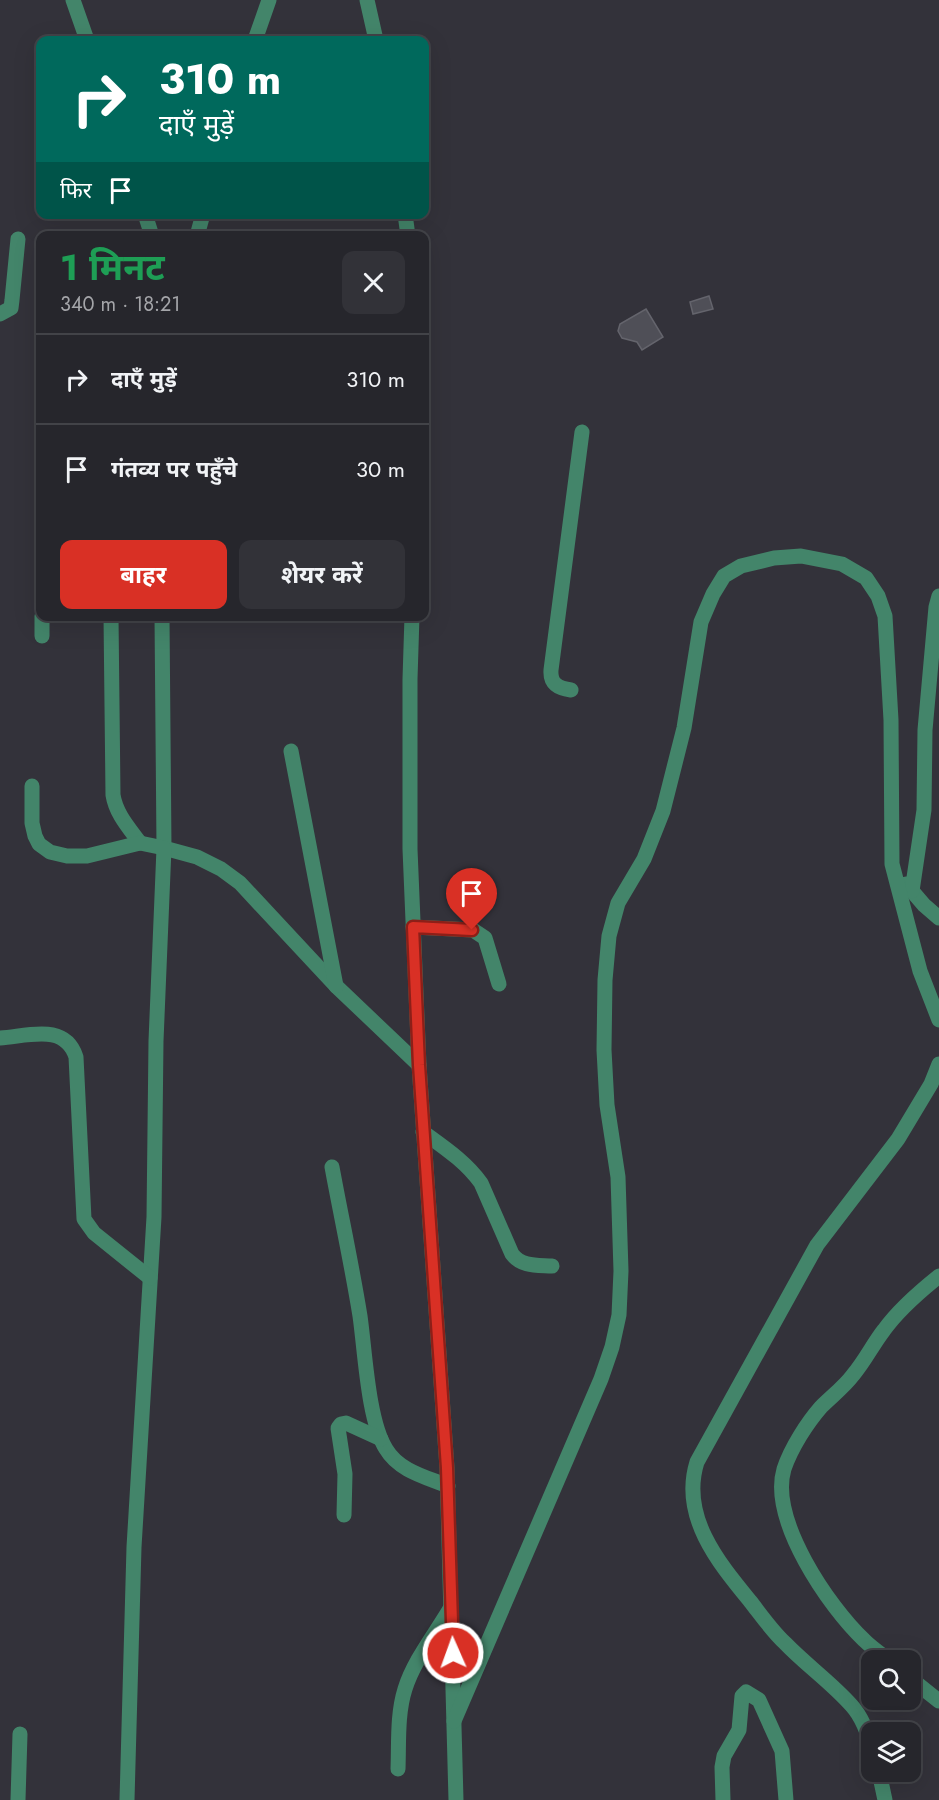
<!DOCTYPE html>
<html lang="hi">
<meta charset="utf-8">
<style>
:root{--surface:#26262c;--page:#323238;--text:#f1f3f6;--muted:#a4a5a9;--line:#424348;--accent:#d93025}
body{margin:0;font-family:Jost,"Noto Sans Devanagari",sans-serif;background:var(--page);color:var(--text);height:100vh;display:flex;flex-direction:column;font-size:22px;white-space:nowrap}
*{box-sizing:border-box;margin:0}
p{font-size:20px;color:var(--muted)}
.icon{flex:none;width:33px;height:33px;fill:none;stroke:currentColor;stroke-width:2;stroke-linecap:round;stroke-linejoin:round}
.map{position:relative;flex:1;overflow:hidden}
.panel{position:absolute;left:36px;top:231px;width:393px;height:390px;display:flex;flex-direction:column;background:var(--surface);border-radius:12px;box-shadow:0 6px 24px #0002,0 0 0 2px var(--line)}
.panel>*{flex:none}
.banner{position:absolute;left:36px;top:36px;width:393px;height:183px;border-radius:12px;box-shadow:0 6px 24px #0002,0 0 0 2px var(--line);background:#00695c;color:#fff;overflow:hidden}
.buttons{position:absolute;left:861px;top:1650px;display:grid;gap:12px}
.buttons a{display:grid;place-items:center;width:60px;height:60px;border-radius:12px;background:var(--surface);box-shadow:0 6px 24px #0002,0 0 0 2px var(--line);font-size:30px}
.pin{position:absolute;display:grid;place-items:center;width:51px;height:51px;color:#fff;margin:-62px -26px;border-radius:50% 50% 50% 0;rotate:-45deg;box-shadow:0 0 6px #0007}
.pin .icon{rotate:45deg}
.me{position:absolute;width:66px;margin:-33px;rotate:358deg;stroke-linejoin:round;filter:drop-shadow(0 0 4px #0008)}
.turn{display:flex;align-items:center;gap:21px;height:126px;padding:0 24px;font-size:27px}
.turn .icon{width:78px;height:78px;stroke-width:2.5}
.turn b{display:block;font-size:42px;line-height:51px}
.then{display:flex;align-items:center;height:57px;padding:0 24px;background:#0003;gap:12px;font-size:22px}
.round{display:grid;place-items:center;flex:none;width:63px;height:63px;border-radius:12px;background:var(--page)}
.summary{display:flex;align-items:center;justify-content:space-between;height:102px;padding:0 24px}
h1{font-size:36px;font-weight:700;line-height:45px;color:#1e9e55}
.cta{display:flex;gap:12px;margin-top:auto;padding:12px 24px}
.cta a{flex:1;height:69px;border-radius:12px;background:var(--accent);color:#fff;font-size:24px;font-weight:700;line-height:69px;text-align:center}
.cta a+a{background:var(--page);color:var(--text)}
ul{padding:0;list-style:none}
li{display:flex;align-items:center;gap:18px;height:90px;padding:0 24px;border-top:2px solid var(--line)}
li div{flex:1}
li b{display:block;font-size:22px}
li em{font-style:normal}
.map>svg:first-child{display:block}
.building{fill:#4f4f57;stroke:#64646c;stroke-width:1.5}
.lines{fill:none;stroke-linecap:round;stroke-linejoin:round}
.minor{stroke:#43856a;stroke-width:15}
.route-casing{stroke:#8d1f18;stroke-width:15}
.route{stroke:#d93025;stroke-width:10}
</style>
<div class="map">
<svg width="939" height="1800" viewBox="0 0 939 1800">
<rect width="100%" height="100%" fill="#33323a"/>
<g class="building">
<polygon points="709,296 713,309 693,314 690,302"/>
<polygon points="646,309 663,337 642,350 637,342 622,338 618,331 620,324"/>
</g>
<g class="lines">
<g class="minor">
<polyline points="73,0 87,40"/>
<polyline points="367,0 376,40"/>
<polyline points="255,40 269,0"/>
<polyline points="145,214 152,236"/>
<polyline points="405,214 408,236"/>
<polyline points="197,236 203,214"/>
<polyline points="0,314 11,308 12,300 18,239"/>
<path d="M111 616 113 795C116 814 129 828 140 843"/>
<polyline points="162,616 164,848 197,857 221,869 240,883 336,986 419,1065"/>
<polyline points="412,616 410,679 410,849 419,1065 447,1468 456,1800"/>
<polyline points="42,636 42,616"/>
<path d="M571 690C558 688 550 684 551 670L582 432"/>
<polyline points="291,751 336,986"/>
<polyline points="32,786 32,823 35,836 39,844 50,852 67,856 87,856 140,843 164,848 156,1041 154,1217 134,1547 127,1800"/>
<polyline points="906,884 924,905 939,918"/>
<polyline points="912,891 924,810 925,730 936,607 939,596"/>
<polyline points="413,927 473,930 485,938 499,984"/>
<path d="M0 1038C29 1036 65 1023 76 1057L84 1219 94 1233 150 1278"/>
<path d="M423 1132C445 1148 466 1162 481 1183L512 1254C522 1267 537 1265 552 1266"/>
<path d="M332 1167C341 1216 352 1266 360 1316 365 1351 368 1421 386 1449 399 1471 426 1477 448 1486"/>
<polyline points="344,1515 345,1474 338,1428 341,1424 346,1423 381,1439"/>
<path d="M889 1660C881 1654 872 1648 864 1640 829 1607 769 1520 784 1469 791 1448 807 1423 821 1407 832 1396 844 1387 853 1375 865 1361 873 1344 884 1330 899 1309 919 1292 939 1276"/>
<polyline points="910,1678 939,1701"/>
<polyline points="454,1721 601,1379 612,1347 619,1315 621,1271 618,1177 607,1105 604,1050 605,980 609,936 618,903 644,859 663,811 684,728 701,622 713,594 724,576 741,566 774,558 801,556 842,564 866,578 878,596 885,616 891,720 892,864 920,971 939,1020"/>
<path d="M872 1747C867 1732 862 1717 852 1706 832 1683 806 1665 785 1643 772 1631 761 1615 750 1601 718 1562 680 1516 697 1462L817 1245 898 1139 931 1084 939 1064"/>
<path d="M398 1769C399 1743 397 1714 405 1689 414 1660 436 1633 451 1607"/>
<polyline points="879,1772 885,1800"/>
<polyline points="18,1800 20,1734"/>
<polyline points="723,1800 722,1767 724,1756 739,1730 742,1696 746,1692 759,1700 782,1751 786,1800"/>
</g>
</g>
<g class="lines">
<defs>
<polyline id="route" points="453,1653 447,1468 419,1065 413,927 472,930"/>
</defs>
<use href="#route" class="route-casing"/>
<use href="#route" class="route"/>
</g>
</svg>
<div class="buttons">
<a><svg class="icon" aria-label="search" viewBox="0 0 24 24"><circle cx="10" cy="10" r="6"/><path d="M15 15l6 6"/></svg></a>
<a><svg class="icon" aria-label="layers" viewBox="0 0 24 24"><path d="M12 4l9 5-9 5-9-5zM3 14l9 5 9-5"/></svg></a>
</div>
<div class="pin" style="left:472px;top:930px;background:#d93025"><svg class="icon" aria-label="arrive" viewBox="0 0 24 24"><path d="M6 21V4h12l-3 4 3 4H6"/></svg></div>
<svg class="me" style="left:453px;top:1653px" viewBox="-20 -20 40 40"><circle r="17" fill="#d93025" stroke="#fff" stroke-width="3"/><path d="M0-11L8 9 0 5-8 9z" fill="#fff"/></svg>
<div class="banner">
<div class="turn"><svg class="icon" aria-label="right" viewBox="0 0 24 24"><path d="M7 20v-9h11M14 6l5 5-5 5"/></svg><div><b>310 m</b>दाएँ मुड़ें</div></div>
<div class="then">फिर<svg class="icon" aria-label="arrive" viewBox="0 0 24 24"><path d="M6 21V4h12l-3 4 3 4H6"/></svg></div>
</div>
<section class="panel">
<div class="summary"><div><h1>1 मिनट</h1><p>340 m · 18:21</p></div><a class="round"><svg class="icon" aria-label="close" viewBox="0 0 24 24"><path d="M6 6l12 12M18 6L6 18"/></svg></a></div>
<ul>
<li><svg class="icon" aria-label="right" viewBox="0 0 24 24"><path d="M7 20v-9h11M14 6l5 5-5 5"/></svg><div><b>दाएँ मुड़ें</b></div><em>310 m</em></li>
<li><svg class="icon" aria-label="arrive" viewBox="0 0 24 24"><path d="M6 21V4h12l-3 4 3 4H6"/></svg><div><b>गंतव्य पर पहुँचे</b></div><em>30 m</em></li>
</ul>
<div class="cta"><a>बाहर</a><a>शेयर करें</a></div>
</section>
</div>
